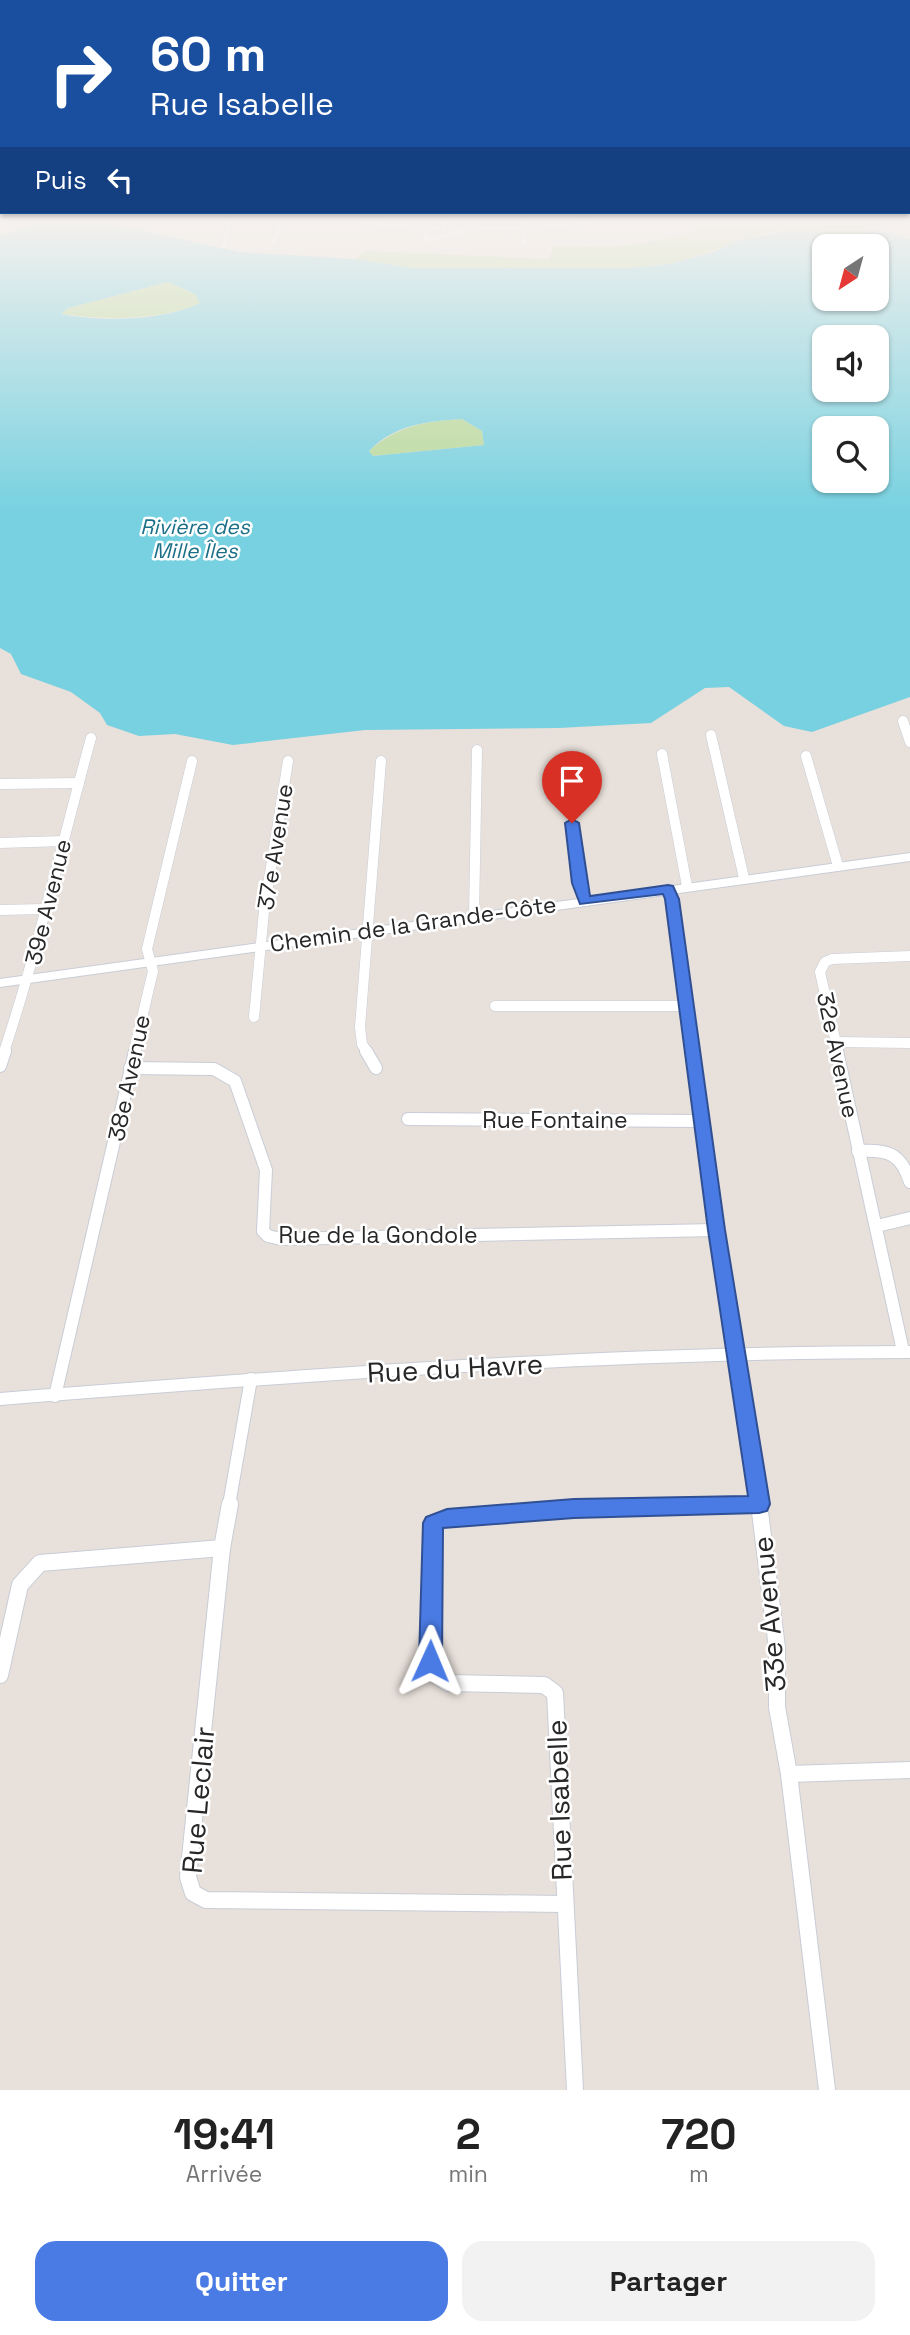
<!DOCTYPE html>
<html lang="fr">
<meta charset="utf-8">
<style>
:root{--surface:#fff;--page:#f2f2f2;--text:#222;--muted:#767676;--accent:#4a7be5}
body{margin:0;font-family:"Space Grotesk",sans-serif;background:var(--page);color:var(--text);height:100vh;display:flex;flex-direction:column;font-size:26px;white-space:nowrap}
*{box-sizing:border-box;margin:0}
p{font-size:23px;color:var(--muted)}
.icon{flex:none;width:38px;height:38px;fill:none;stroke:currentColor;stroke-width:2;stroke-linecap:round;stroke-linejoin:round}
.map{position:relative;height:2090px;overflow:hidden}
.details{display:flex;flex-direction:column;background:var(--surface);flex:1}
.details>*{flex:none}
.guide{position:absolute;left:0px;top:0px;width:910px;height:214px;box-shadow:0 2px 5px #0004;background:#1a4fa0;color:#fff;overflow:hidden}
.needle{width:46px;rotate:216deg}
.fabs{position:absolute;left:812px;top:234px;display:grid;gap:14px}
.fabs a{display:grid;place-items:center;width:77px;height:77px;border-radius:14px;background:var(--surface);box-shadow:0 2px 5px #0004;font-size:35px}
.pin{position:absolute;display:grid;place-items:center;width:60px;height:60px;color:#fff;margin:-72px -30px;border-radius:50% 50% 50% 0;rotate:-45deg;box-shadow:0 0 7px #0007}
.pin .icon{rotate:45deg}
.me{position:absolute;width:77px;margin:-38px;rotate:1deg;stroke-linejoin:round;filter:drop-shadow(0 0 5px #0008)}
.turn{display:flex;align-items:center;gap:24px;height:147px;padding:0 35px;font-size:32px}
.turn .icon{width:91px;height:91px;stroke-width:2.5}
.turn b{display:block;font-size:49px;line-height:60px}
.then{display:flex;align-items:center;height:66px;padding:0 35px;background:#0003;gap:14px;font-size:26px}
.eta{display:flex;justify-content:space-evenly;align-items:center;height:119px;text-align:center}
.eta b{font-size:42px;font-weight:600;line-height:49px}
.action{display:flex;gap:14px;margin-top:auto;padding:14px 35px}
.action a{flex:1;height:80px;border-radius:21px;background:var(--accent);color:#fff;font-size:28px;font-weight:600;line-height:80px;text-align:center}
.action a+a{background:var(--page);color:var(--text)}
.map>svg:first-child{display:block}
.green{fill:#b8d99b}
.water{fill:#77d1e0;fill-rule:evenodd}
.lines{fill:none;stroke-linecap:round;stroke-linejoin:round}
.minor-far3-casing{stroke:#c8cdd7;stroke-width:6}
.minor-far2-casing{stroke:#c8cdd7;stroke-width:11}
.minor-far1-casing{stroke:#c8cdd7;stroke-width:14}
.minor-casing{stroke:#c8cdd7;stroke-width:18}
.tertiary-casing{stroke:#c8cdd7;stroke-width:2}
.secondary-casing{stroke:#c8cdd7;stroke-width:2}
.minor-far3{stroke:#fff;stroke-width:5}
.minor-far2{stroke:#fff;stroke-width:10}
.minor-far1{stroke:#fff;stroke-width:12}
.minor{stroke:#fff;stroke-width:16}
.tertiary{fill:#fff;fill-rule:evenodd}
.secondary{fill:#fff;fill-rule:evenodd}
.route{fill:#4a7be5;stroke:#305095;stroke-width:2}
.labels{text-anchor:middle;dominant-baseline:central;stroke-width:5;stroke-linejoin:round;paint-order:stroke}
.far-water-label{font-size:21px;font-style:italic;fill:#1b6f87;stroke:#fff}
.street-label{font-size:23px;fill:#272727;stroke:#fff}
.near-street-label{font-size:28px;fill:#272727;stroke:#fff}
</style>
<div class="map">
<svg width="910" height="2090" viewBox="0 0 910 2090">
<rect width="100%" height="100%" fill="#e8e0da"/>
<g class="green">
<path d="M712 219H861L866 233 844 236 792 230 769 232 672 264 630 268H413L354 259 367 251 549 259 554 246C616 249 655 245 714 224Z"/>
<path d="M168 282 195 294 201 303C159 321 104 320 60 314L68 308Z"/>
<path d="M462 419 482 431 484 445 373 456 369 451C396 426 426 421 462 419Z"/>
</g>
<path class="water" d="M95 220 239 252 354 259 413 268H630L671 264 716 251 733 242 792 230 844 236 881 231 910 239V697L812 732 784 726 729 687 705 688 651 723 559 728 365 730 233 745 175 734 139 736 107 725 100 713 71 692 21 674 11 654 0 648V236L44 221ZM824 247H877V299H824ZM168 282 195 294 200 303C162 321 102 322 61 314L68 308ZM824 338H877V390H824ZM462 419 482 431 484 445 373 456 369 451C394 425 427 421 462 419ZM824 429H877V481H824Z"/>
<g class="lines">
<defs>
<g id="minor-far3">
<polyline points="524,219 524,243"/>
<polyline points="425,231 426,239 430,239 460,232"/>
<polyline points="444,231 445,219"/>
<polyline points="274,242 281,219"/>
<polyline points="224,246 230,219"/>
</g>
<g id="minor-far2">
<polyline points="903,721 910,742"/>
<polyline points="711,735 744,878"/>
<polyline points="662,754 687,886"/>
<polyline points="806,756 838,866"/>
<polyline points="0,784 79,783"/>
<polyline points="570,803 578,877 585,901"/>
<polyline points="0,843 63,841"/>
<polyline points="668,889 675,918 693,1052"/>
<polyline points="0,910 44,909"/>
<polyline points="474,916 477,750"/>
<polyline points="495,1006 686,1006"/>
<polyline points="254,1017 264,911 288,761"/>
<polyline points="836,1042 910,1043"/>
<path d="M4 1052C38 949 62 843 91 738"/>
<polyline points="134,1052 153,971 147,949 192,761"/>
<polyline points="367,1052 362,1044 360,1027 381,761"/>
<polyline points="838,1052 820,972 825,962 832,959 910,956"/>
</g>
<g id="minor-far1">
<polyline points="366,1051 376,1068"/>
<polyline points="692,1051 716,1230 759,1505"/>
<polyline points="837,1051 903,1351"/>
<polyline points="0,1066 5,1051"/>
<polyline points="130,1068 214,1069 235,1081 266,1170 263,1231 268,1236 281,1239 716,1230"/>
<polyline points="408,1119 703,1121"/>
<path d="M858 1151C887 1149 901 1153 910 1182"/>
<polyline points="877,1226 910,1218"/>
<polyline points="55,1396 135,1051"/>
<path d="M0 1399C303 1375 606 1352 910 1352"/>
<polyline points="229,1505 251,1379"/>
<polyline points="692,1505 759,1504"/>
</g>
<g id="minor">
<polyline points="230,1504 222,1548 188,1877 193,1893 206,1900 564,1904"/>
<polyline points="759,1504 777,1648 777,1707 789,1774 827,2090"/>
<polyline points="0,1675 20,1585 40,1563 222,1548"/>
<polyline points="789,1774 910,1770"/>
<polyline points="575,2090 555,1693 544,1685 448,1683 439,1677 430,1661 433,1523 447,1518 574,1508 759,1504"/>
</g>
<polygon id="tertiary" points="338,219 449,228 520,226 631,219 520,230 449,231 377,226"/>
<polygon id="secondary" points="910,853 910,861 0,987 0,979"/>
</defs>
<use href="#minor-far3" class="minor-far3-casing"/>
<use href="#minor-far2" class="minor-far2-casing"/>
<use href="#minor-far1" class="minor-far1-casing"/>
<use href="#minor" class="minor-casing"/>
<use href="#tertiary" class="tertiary-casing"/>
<use href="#secondary" class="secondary-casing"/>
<use href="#minor-far3" class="minor-far3"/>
<use href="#minor-far2" class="minor-far2"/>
<use href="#minor-far1" class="minor-far1"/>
<use href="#minor" class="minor"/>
<use href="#tertiary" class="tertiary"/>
<use href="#secondary" class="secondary"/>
</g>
<linearGradient id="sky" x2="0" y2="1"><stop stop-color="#7bc0e5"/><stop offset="0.43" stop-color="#f5f1ee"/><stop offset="1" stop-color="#f5f1ee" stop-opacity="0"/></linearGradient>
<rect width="910" height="512" fill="url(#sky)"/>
<polygon class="route" points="572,819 579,823 590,896 668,885 673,886 679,899 725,1230 770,1504 767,1511 759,1513 574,1518 443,1528 442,1661 438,1669 430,1672 423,1669 419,1661 423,1523 426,1517 447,1509 574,1499 748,1496 708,1230 665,899 663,894 580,904 572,883 565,823"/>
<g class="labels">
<g class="far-water-label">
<text x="195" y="526">Rivière des<tspan x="195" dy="24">Mille Îles</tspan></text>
</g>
<g class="street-label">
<text transform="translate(275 847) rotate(-81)">37e Avenue</text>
<text transform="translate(48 902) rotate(-76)">39e Avenue</text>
<text transform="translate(413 924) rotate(-8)">Chemin de la Grande-Côte</text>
<text transform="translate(838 1055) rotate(78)">32e Avenue</text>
<text transform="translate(129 1078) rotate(-78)">38e Avenue</text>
<text x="555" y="1120">Rue Fontaine</text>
<text x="378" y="1235">Rue de la Gondole</text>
</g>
<g class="near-street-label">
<text transform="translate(455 1368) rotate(-3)">Rue du Havre</text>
<text transform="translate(769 1614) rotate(-95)">33e Avenue</text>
<text transform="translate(198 1800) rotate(-85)">Rue Leclair</text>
<text transform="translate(559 1800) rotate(-92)">Rue Isabelle</text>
</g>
</g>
</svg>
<div class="fabs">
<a><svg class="needle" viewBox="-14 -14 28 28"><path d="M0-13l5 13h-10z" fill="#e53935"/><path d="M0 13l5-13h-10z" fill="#767676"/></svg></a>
<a><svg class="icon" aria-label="sound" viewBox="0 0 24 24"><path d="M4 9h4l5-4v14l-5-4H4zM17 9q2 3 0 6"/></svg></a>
<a><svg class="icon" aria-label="search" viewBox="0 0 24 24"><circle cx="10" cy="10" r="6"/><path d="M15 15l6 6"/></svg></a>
</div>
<div class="pin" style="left:572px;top:823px;background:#d93025"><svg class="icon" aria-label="arrive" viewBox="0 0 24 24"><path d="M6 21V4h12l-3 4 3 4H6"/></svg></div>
<svg class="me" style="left:430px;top:1661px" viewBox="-20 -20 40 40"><path d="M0-17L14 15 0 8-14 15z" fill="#4a7be5" stroke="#fff" stroke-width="4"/></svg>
<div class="guide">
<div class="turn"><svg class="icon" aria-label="right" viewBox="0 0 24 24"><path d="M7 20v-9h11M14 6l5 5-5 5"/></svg><div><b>60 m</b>Rue Isabelle</div></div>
<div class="then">Puis<svg class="icon" aria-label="left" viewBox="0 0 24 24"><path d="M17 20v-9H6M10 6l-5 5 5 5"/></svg></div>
</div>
</div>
<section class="details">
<div class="eta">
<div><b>19:41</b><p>Arrivée</p></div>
<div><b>2</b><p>min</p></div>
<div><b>720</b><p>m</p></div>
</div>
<div class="action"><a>Quitter</a><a>Partager</a></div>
</section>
